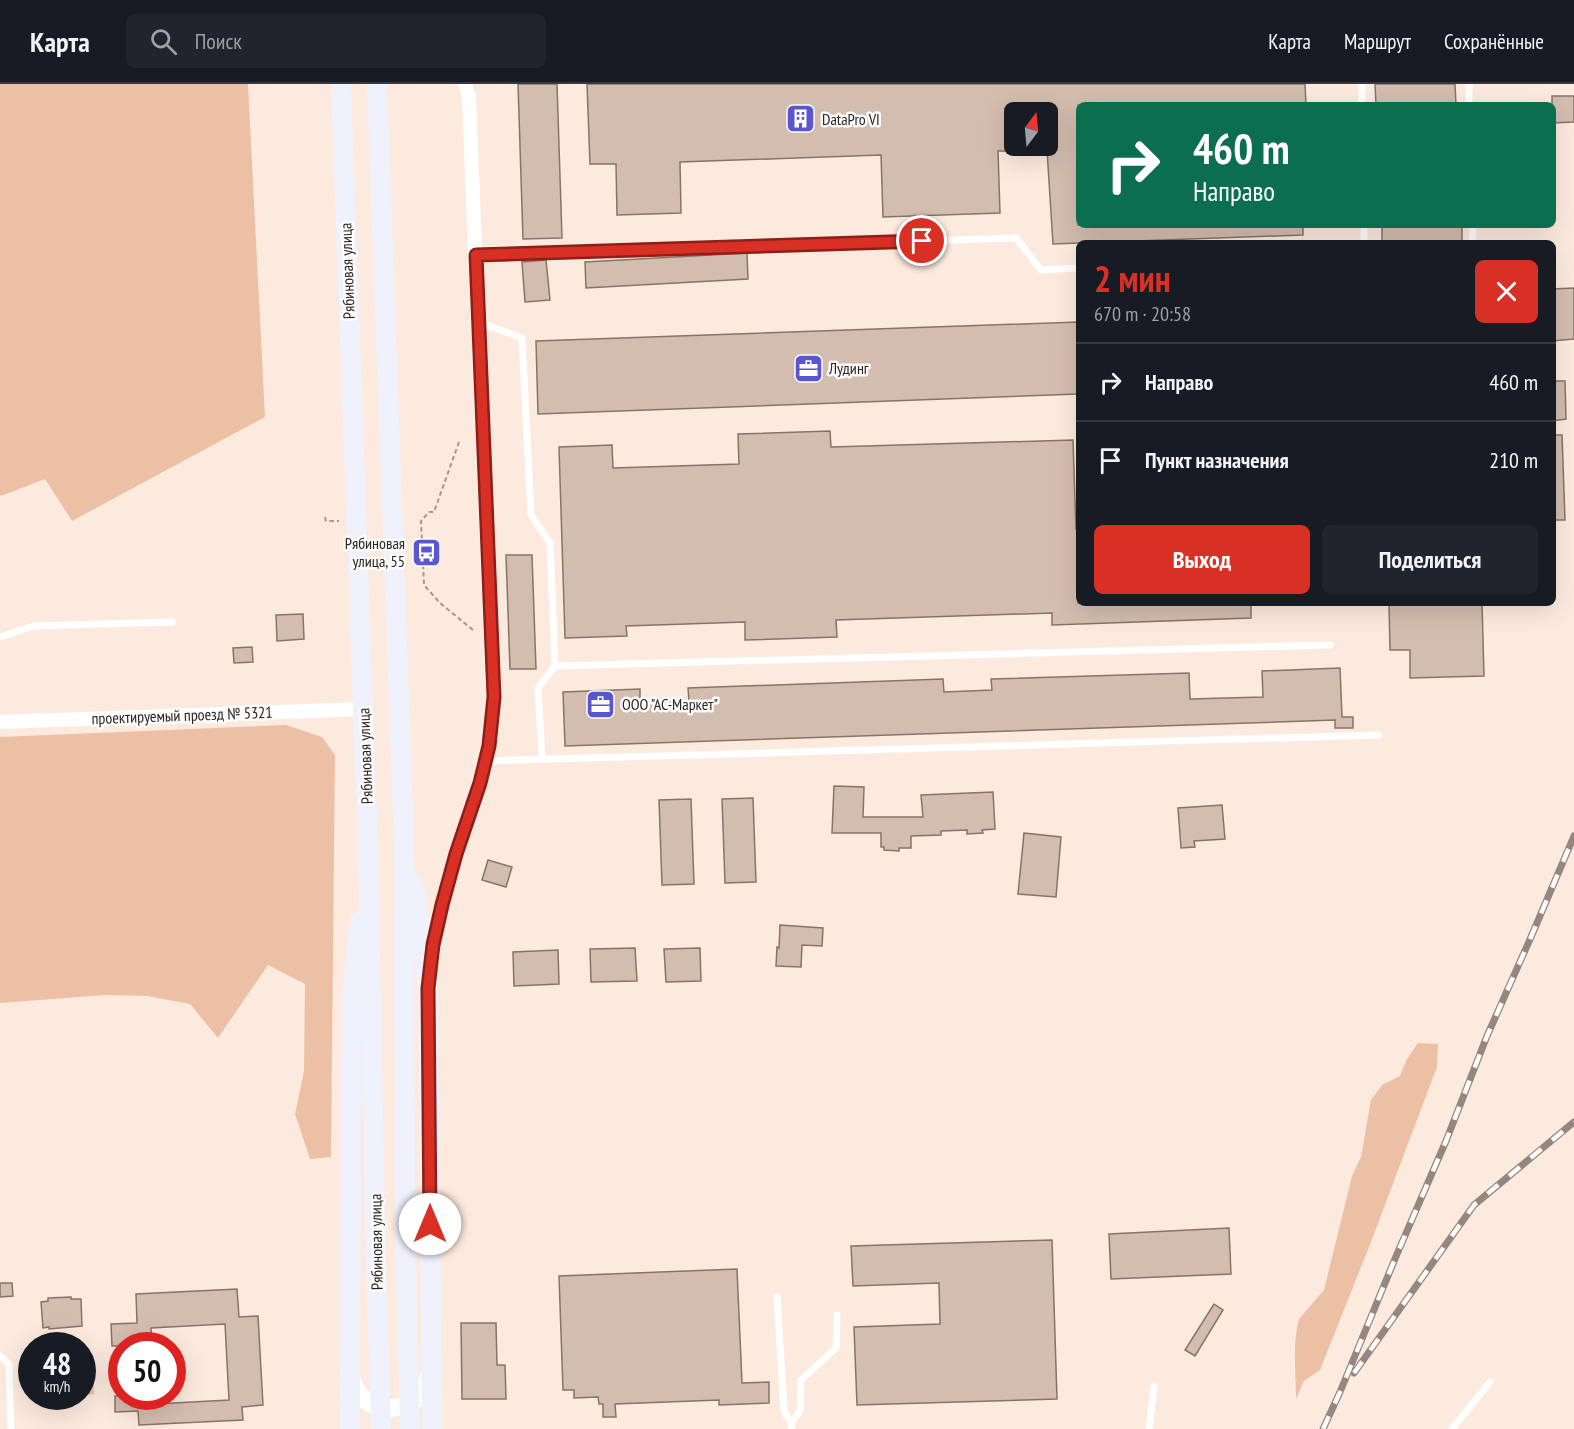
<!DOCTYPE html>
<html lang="ru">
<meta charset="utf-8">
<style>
:root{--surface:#171b24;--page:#20242c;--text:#f1f3f6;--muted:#9ea1a6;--line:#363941;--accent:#d93025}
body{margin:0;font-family:"PT Sans Narrow",sans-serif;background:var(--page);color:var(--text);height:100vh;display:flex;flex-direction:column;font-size:22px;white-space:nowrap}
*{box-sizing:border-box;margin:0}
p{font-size:20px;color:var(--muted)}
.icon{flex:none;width:33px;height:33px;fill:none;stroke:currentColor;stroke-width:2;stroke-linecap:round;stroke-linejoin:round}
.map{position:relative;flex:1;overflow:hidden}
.details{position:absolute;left:1076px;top:156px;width:480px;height:366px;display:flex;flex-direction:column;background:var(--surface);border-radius:9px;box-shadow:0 6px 24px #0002}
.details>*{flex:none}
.banner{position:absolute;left:1076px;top:18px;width:480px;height:126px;border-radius:9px;box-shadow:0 6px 24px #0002;background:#0b6e4f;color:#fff;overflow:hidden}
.needle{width:39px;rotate:16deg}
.fabs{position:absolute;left:1004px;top:18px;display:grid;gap:12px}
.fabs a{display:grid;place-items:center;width:54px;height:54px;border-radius:9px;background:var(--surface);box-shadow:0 6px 24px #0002;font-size:30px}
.speed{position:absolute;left:18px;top:1248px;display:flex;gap:12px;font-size:30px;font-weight:700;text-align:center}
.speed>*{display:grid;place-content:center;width:78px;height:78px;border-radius:50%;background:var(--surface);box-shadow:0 6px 24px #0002;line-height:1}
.speed small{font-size:15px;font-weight:400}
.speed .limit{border:9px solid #d22;background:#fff;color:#111}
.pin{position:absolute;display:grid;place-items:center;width:51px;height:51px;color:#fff;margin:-26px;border:3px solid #fff;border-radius:50%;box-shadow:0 2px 6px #0007}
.me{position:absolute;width:66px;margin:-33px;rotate:0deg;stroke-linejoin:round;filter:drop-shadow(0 0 4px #0008)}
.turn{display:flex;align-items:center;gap:21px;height:126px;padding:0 18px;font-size:27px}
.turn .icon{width:78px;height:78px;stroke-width:2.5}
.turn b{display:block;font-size:42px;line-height:51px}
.round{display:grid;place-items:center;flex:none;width:63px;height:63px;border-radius:9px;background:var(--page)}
.overview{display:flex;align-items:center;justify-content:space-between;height:102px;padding:0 18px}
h1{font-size:36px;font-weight:600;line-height:45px;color:var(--accent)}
.button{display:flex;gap:12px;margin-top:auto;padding:12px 18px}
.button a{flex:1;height:69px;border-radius:9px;background:var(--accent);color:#fff;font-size:24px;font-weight:600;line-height:69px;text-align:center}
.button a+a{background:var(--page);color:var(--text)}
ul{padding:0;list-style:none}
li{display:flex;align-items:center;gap:18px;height:78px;padding:0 18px;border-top:2px solid var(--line)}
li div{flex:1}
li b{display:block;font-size:22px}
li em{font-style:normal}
header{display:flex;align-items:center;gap:36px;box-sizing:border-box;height:84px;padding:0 30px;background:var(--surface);border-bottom:2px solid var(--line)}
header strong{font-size:28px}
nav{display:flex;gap:33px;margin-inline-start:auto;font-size:21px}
.search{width:420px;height:54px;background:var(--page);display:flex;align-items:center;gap:15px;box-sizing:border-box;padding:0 21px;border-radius:9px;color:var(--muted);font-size:22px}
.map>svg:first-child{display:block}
.green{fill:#ecc0a5}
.building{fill:#d3bdaf;stroke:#887367;stroke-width:1.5}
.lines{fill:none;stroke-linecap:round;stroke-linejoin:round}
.path{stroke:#a5978e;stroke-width:2;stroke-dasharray:4.5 3;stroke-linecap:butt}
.service{stroke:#fff;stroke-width:7}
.minor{stroke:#fff;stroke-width:14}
.tertiary{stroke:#fff;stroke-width:18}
.secondary{stroke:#eff1fd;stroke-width:20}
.rail-casing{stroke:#94877f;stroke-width:7}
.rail{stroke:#fcfcfc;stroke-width:4.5;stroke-dasharray:14;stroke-linecap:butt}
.route-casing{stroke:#8d1f18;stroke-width:15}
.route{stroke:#d93025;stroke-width:10}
.labels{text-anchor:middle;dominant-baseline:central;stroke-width:5;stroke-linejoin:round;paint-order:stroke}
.poi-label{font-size:16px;fill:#2c241f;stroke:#fcfcfc;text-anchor:start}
.street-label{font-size:16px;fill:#2c241f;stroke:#fcfcfc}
</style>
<header>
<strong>Карта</strong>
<div class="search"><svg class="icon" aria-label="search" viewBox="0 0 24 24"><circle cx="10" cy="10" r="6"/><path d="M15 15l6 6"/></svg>Поиск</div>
<nav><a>Карта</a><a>Маршрут</a><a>Сохранённые</a></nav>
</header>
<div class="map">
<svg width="1574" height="1345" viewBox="0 0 1574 1345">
<rect width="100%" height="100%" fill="#fdeadf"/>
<g class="green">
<polygon points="0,0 248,0 265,333 72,437 45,395 1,412 0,410"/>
<polygon points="286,641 322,653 335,671 331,1073 310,1075 295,1030 304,987 305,900 268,881 218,954 190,920 147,912 105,911 0,919 0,653"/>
<path d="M1418 959 1438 960 1437 983 1371 1158 1320 1286 1304 1297 1296 1315C1296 1289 1292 1260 1299 1235L1324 1206 1352 1092 1361 1073 1371 1016 1382 1001 1400 992 1407 975Z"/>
<polygon points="83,1269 92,1269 94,1310 83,1311"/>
</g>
<g class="building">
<polygon points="518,0 557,0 562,154 523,155"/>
<polygon points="587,0 1305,0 1306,21 1078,21 1078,141 1303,141 1303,151 1053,160 1047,66 1047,28 1014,28 1014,67 998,67 1000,129 883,133 881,71 680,78 681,129 617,131 616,80 590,80"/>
<polygon points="1375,0 1455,0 1456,21 1376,21"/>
<polygon points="1552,12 1574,12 1574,38 1552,39"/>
<rect x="1382" y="141" width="80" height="18"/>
<polygon points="747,169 748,195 586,204 585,178"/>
<polygon points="546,176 550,216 525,218 522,178"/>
<polygon points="1574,204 1574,255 1552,257 1552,205"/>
<polygon points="1078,238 1078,310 538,330 536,257"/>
<polygon points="1552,297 1565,297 1566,335 1552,337"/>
<polygon points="830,347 831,363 1073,356 1076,445 1078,445 1078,519 1251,519 1251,534 1052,541 1052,529 836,536 837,553 745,556 745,538 626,542 627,552 565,554 559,363 612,361 613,384 739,380 738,350"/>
<polygon points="1552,351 1562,351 1565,436 1552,436"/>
<polygon points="506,471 532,471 536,585 510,585"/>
<polygon points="1389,519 1482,519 1484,592 1410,594 1410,566 1390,566"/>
<polygon points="303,530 304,555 277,557 276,531"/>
<polygon points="252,563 253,578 234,579 233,564"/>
<polygon points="1340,584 1342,633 1353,633 1353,644 1335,644 1335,636 565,662 563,608 640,605 640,619 689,617 688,604 943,595 944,608 992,606 991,595 1189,589 1190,615 1263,613 1262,587"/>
<polygon points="834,702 864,703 863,733 923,733 921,711 993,708 995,745 982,746 983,749 967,750 967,746 941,747 941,751 911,752 911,764 899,764 899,767 884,766 884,763 881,763 881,749 832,749"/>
<polygon points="753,714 756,798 725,799 722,715"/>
<polygon points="691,715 694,800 662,801 659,716"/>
<polygon points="1222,721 1225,755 1194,757 1195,763 1181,764 1178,724"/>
<polygon points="1024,749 1061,753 1056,813 1018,810"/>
<polygon points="488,776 512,783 506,803 482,796"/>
<polygon points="780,841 823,844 822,862 802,861 801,883 776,882 777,863 779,864"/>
<polygon points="635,864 637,897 591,898 590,865"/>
<polygon points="700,864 701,897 666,898 664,865"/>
<polygon points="558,866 559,900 514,902 513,868"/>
<polygon points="1229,1144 1231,1190 1111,1195 1109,1150"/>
<polygon points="1052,1156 1057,1315 857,1321 854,1243 940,1240 939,1199 853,1202 851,1162"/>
<polygon points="737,1185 742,1299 769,1298 769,1319 719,1321 719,1316 615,1320 616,1333 603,1333 603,1320 599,1320 598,1313 574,1314 574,1306 563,1306 559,1192"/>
<polygon points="0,1199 12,1199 13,1212 0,1213"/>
<polygon points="237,1205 239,1233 258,1232 263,1321 242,1323 243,1336 139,1341 138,1327 115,1328 115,1312 155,1312 155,1320 229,1316 225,1240 151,1244 152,1262 112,1262 111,1240 137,1239 136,1210"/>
<polygon points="71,1213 71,1215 81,1215 82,1242 49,1245 49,1243 43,1244 41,1218 48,1217 48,1214"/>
<polygon points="1214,1220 1223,1226 1195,1272 1185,1266"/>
<polygon points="461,1239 496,1239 497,1281 505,1281 506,1315 462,1315"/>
</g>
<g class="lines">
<g class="path">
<polyline points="459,358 434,428 429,428 421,437 424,501 440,519 473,546"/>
<polyline points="325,433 326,437 339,437"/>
</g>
<g class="service">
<polyline points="1362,0 1362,21"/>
<polyline points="1469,0 1469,21"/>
<polyline points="1364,141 1364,159"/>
<polyline points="1472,159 1473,141"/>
<polyline points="475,171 1016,154 1041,186 1078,184"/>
<polyline points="478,238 522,254 531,431 550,459 555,582 538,604 542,675"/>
<polyline points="0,553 33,542 172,538"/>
<polyline points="555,582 1330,561"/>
<polyline points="486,677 1379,651"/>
<polyline points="777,1213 784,1327 791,1339"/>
<polyline points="0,1272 9,1280 11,1345"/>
<polyline points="792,1345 791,1339 800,1327 801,1296 836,1264 837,1231"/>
<polyline points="1149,1345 1154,1303"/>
<polyline points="1452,1345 1490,1298"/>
</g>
<g class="minor">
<polyline points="0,638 363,625"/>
<path d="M431 881C436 843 445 805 457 769 468 734 482 699 489 663 492 647 493 629 493 613L469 14 465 0"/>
</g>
<path class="tertiary" d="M349 1289C353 1299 355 1307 363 1314 378 1328 404 1327 419 1313 426 1306 428 1297 430 1288"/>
<g class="secondary">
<polyline points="341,0 368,766 375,1145 381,1345"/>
<polyline points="377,0 404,760 405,1144 410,1345"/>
<polyline points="412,798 418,823 428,904 432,1345"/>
<polyline points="350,1345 351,919 360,837"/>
</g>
<defs>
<g id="rail">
<polyline points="1354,1289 1474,1121 1574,1038"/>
<polyline points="1323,1345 1340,1308 1397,1170 1446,1057 1487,952 1531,853 1574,752"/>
</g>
</defs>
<use href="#rail" class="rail-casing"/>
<use href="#rail" class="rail"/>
</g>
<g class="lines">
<defs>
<polyline id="route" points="430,1140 428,904 433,861 442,821 456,770 480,699 489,662 494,613 476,171 922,157"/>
</defs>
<use href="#route" class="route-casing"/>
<use href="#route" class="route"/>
</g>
<defs>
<symbol id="building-square" viewBox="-11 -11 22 22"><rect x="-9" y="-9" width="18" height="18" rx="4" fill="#5a56ce" stroke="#fcfcfc"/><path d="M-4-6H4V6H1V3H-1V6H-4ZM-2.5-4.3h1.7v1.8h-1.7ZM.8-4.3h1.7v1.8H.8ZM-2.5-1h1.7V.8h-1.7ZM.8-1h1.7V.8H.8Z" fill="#fff"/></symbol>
<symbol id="office-square" viewBox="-11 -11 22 22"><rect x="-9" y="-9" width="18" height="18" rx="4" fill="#5a56ce" stroke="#fcfcfc"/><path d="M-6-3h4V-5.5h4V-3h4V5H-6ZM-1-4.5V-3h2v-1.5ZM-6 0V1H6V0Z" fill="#fff"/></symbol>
<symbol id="bus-square" viewBox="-11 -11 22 22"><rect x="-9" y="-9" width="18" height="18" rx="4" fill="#5a56ce" stroke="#fcfcfc"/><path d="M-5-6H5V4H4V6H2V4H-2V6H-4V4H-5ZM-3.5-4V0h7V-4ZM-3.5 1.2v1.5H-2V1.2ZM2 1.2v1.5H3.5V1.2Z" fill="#fff"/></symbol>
</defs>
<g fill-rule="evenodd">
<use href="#building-square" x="784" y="18" width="33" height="33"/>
<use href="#office-square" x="792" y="268" width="33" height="33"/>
<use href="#bus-square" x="410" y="452" width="33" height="33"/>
<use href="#office-square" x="584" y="604" width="33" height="33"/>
</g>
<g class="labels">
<g class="poi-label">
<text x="822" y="35">DataPro VI</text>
<text x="829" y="284">Лудинг</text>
<text x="405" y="459" text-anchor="end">Рябиновая<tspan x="405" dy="18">улица, 55</tspan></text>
<text x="622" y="620">ООО "АС-Маркет"</text>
</g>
<g class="street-label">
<text transform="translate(347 187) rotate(-92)">Рябиновая улица</text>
<text transform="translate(182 631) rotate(-2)">проектируемый проезд № 5321</text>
<text transform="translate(365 672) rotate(-92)">Рябиновая улица</text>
<text transform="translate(376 1158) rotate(-91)">Рябиновая улица</text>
</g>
</g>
</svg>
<div class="fabs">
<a><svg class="needle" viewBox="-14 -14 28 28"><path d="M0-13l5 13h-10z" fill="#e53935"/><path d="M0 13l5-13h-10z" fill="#9ea1a6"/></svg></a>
</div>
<div class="speed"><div>48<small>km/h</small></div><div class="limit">50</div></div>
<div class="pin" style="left:922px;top:157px;background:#d93025"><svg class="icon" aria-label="arrive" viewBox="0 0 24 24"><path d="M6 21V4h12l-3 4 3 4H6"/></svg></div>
<svg class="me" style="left:430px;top:1140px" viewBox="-20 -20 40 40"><circle r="19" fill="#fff"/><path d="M0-13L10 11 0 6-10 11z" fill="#d93025"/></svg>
<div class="banner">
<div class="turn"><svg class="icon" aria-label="right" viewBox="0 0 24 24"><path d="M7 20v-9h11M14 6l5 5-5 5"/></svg><div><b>460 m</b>Направо</div></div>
</div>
<section class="details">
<div class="overview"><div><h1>2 мин</h1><p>670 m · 20:58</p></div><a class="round" style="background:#d93025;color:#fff"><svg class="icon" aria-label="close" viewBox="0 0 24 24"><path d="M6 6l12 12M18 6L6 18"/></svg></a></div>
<ul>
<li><svg class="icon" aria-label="right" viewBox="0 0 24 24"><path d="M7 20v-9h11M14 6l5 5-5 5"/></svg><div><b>Направо</b></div><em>460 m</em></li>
<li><svg class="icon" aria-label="arrive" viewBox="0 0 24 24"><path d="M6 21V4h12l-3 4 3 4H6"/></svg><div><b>Пункт назначения</b></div><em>210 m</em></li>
</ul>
<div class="button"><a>Выход</a><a>Поделиться</a></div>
</section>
</div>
